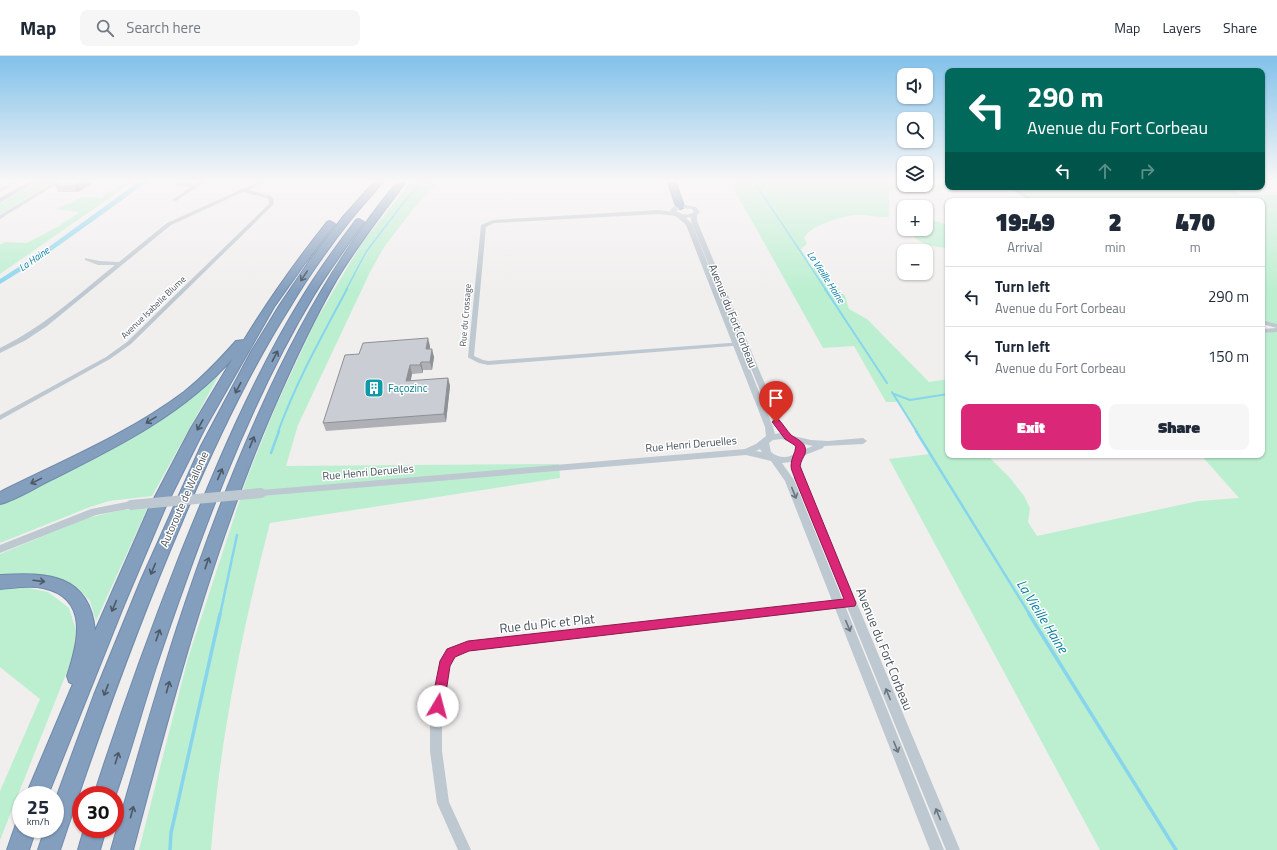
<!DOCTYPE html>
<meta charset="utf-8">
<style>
:root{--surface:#fff;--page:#f6f6f7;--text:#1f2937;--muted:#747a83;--line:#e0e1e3;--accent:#db2777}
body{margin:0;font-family:"Titillium Web",sans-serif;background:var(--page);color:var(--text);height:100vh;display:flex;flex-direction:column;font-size:15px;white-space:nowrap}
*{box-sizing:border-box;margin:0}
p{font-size:13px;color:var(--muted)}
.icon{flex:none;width:22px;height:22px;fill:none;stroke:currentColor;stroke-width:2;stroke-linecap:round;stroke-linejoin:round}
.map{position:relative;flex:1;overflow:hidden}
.panel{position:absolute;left:945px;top:142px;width:320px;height:260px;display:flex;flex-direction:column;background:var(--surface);border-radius:8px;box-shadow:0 1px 3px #0004}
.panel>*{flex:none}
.hud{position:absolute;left:945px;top:12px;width:320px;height:122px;border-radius:8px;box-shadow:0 1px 3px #0004;background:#00695c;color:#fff;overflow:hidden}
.controls{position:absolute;left:897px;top:12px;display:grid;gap:8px}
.controls a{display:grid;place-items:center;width:36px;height:36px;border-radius:8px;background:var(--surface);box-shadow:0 1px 3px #0004;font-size:20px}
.speed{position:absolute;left:12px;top:730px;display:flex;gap:8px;font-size:20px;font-weight:700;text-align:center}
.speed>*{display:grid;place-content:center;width:52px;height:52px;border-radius:50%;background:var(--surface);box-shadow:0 1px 3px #0004;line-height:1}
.speed small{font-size:10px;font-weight:400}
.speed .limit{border:6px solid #d22;background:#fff;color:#111}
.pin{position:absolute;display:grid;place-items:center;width:34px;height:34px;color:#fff;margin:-41px -17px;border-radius:50% 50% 50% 0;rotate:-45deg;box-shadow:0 0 4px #0007}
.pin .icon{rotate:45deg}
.me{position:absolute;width:44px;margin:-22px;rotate:8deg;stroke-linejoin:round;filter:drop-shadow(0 0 3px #0008)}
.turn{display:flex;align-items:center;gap:14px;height:84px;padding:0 16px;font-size:18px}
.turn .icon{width:52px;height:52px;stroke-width:2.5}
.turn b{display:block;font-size:28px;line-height:34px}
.lanes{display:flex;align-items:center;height:38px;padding:0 16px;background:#0003;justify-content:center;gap:20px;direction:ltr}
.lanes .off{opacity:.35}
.eta{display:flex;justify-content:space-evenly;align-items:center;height:68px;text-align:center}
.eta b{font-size:24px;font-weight:800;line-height:28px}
.primary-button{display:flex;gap:8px;margin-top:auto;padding:8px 16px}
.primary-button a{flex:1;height:46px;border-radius:8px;background:var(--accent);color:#fff;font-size:16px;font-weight:800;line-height:46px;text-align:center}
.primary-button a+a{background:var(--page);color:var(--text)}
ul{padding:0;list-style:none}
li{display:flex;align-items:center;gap:12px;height:60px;padding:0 16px;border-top:1px solid var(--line)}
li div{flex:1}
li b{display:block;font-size:15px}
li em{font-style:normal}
header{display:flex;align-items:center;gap:24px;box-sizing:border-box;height:56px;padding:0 20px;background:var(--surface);border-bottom:1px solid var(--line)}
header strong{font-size:19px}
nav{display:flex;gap:22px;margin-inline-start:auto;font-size:14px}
.search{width:280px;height:36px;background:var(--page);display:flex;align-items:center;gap:10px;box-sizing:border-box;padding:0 14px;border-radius:8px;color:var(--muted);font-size:15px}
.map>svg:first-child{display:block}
.green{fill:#bbefd0}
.water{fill:#87d5ed}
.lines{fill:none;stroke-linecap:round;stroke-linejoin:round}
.stream-far3{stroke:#87d5ed;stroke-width:1.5}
.stream-far2{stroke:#87d5ed;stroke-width:2}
.stream-far1{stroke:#87d5ed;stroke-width:2.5}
.stream{stroke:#87d5ed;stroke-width:3.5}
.motorway-casing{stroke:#6f8aaa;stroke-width:2}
.minor{fill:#bec8d0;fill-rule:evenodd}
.tertiary{fill:#bec8d0;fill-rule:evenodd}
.primary{fill:#adbccd;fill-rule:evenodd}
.motorway{fill:#849fbe;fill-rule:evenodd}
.tertiary-bridge{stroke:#bec8d0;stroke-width:10}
.wall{fill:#aeb0b5}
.shaded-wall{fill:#8d9094}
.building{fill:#cacdd3;stroke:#8d9094}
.oneway{stroke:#4c5966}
.oneway2{stroke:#6a757f}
.route{fill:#db2777;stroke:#8e194d}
.labels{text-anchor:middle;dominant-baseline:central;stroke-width:3;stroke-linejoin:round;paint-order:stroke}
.far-street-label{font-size:9px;fill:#46515c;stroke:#fff}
.far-water-label{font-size:10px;font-style:italic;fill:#097fa3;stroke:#fff}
.street-label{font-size:11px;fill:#46515c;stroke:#fff}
.culture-label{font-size:11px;fill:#0d838f;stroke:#fff;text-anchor:start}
.near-street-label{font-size:13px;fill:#46515c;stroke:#fff}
.near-water-label{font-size:14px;font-style:italic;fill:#097fa3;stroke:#fff}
</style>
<header>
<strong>Map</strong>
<div class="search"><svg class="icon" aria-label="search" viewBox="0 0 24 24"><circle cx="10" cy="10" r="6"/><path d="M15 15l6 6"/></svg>Search here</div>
<nav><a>Map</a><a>Layers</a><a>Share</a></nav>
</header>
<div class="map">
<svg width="1277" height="794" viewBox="0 0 1277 794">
<rect width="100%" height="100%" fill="#f1eeee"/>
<g class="green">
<polygon points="41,124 56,124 0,158 0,148"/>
<polygon points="127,124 135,124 0,218 0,189 5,186 27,187 59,170 80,156 56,153 83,141 101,142"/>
<path d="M413 124H440L414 152 384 191 370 216 298 369 286 410 559 408 560 422 270 467C242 574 220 683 211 794H139L188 602 247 422 276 350 315 266 350 207 364 184Z"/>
<path d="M729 124H904V129H926V124L948 125 946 133 935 135 893 133 889 137V161C878 162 866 158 854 159 840 161 811 169 804 182L807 188 801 193 812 211 822 216 845 240 849 253 867 263 929 326 948 323V399H987L1010 422 1024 440 1030 452 1028 466 1037 480 1198 445 1239 442 1201 399H1262V275L1277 274V794H1100L889 403 930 398 898 346H886L854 290 823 292Z"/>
<polygon points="1008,131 1232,131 1238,138 1242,139 1277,139 1277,270 1262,266 1262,145 1035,145"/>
<path d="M926 162 948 169V192C931 190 917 189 909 173H926Z"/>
<polygon points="225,308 152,440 109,445 90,451 0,487 0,446 116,388"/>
<polygon points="147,453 96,565 90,545 81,535 62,524 41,520 0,523 0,498 87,462 122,454"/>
<polygon points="24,531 48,536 69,552 76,574 72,603 0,784 0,735 40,643 0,611 0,533"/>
</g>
<path class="water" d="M141 124H150C100 159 52 197 0 228V223L42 196Z"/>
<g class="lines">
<g class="stream-far3">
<polyline points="753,124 826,234"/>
<polyline points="346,234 366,196 407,142 424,124"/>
</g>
<g class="stream-far2">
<polyline points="825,233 887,327"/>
<polyline points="892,336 917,376"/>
<polyline points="894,338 910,344 948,338"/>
<path d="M278 376C296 326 322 280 347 233"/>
</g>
<g class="stream-far1">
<polyline points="916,375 1030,559"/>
<polyline points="271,397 279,375"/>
<polyline points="220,559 237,479"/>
</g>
<g class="stream">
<polyline points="1029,558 1176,794"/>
<polyline points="170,794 171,777 220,558"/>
</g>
<defs>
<g id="motorway">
<path d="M376 124H384C373 139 359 152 348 167 327 194 307 222 290 251 247 319 213 392 182 466 136 573 97 683 60 794H38L45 773H55V745L94 639 141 524 201 390 251 296 279 250 310 204 342 162Z"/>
<path d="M399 124H407C383 157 358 188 337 223 312 266 291 312 271 358 211 498 172 646 133 794H111C153 646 195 498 259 357 296 273 340 195 399 124Z"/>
<polygon points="667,124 675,124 684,150 683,152 680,153 676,150"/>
<path d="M359 163 364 166C347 190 329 214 314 239 246 352 198 487 156 611 142 654 130 698 115 741V739H94C120 658 149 578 180 499 216 410 253 321 303 240 319 214 337 189 356 164Z"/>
<path d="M330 165 335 168 303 210 274 251 205 372 165 452 124 549 48 739H26L73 628 69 626 67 620C78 587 90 542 43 532 29 529 14 532 0 533V519C47 516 90 518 95 575L149 452 191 372 233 302C185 357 119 390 55 422 37 430 19 443 0 448V436C62 405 128 378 184 336 203 321 220 303 236 285L244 284C269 243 297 204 327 166Z"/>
<polygon points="21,764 21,773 36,773 29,794 7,794 17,765"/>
<polygon points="84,773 106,773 100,794 78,794"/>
</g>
</defs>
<use href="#motorway" class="motorway-casing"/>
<g class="minor">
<polygon points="16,124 21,124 0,136 0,133"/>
<polygon points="58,124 63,124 0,163 0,159"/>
<polygon points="202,124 207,124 176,145 172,144 191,131 176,129 174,129 174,127 195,128"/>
<path d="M262 124H268L248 134 271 140 274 144 273 149 131 288 110 303 0 364V359L106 301 127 286 269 148V144L267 142 243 136 171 169 47 270 26 284 0 297V292C43 271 77 240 115 209H98L85 204V202L99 205 119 206 167 167Z"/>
<polygon points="1006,131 1012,131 1037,145 1031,145"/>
<polygon points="659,154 676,156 679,158 676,160 659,158 494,167 486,171 474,300 483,304 488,305 743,286 745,287 745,289 488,309 479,307 469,302 468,301 481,169 493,164"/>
<polygon points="1262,264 1277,268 1277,272 1262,268"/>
<polygon points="1277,272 1277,276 1262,277 1262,273"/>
<polygon points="793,380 811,384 828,385 863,382 867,385 863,388 824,390 823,392 800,401 797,400 796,398 797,396 813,390 790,385 789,383"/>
<polygon points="851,543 854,544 856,547 854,550 851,551 469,595 455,600 449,610 442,664 442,695 449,746 471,794 458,794 437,747 430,695 430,664 440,606 447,594 468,585"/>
</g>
<g class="tertiary">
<path d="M680 148 696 151 700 156 697 159V165L780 364 792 380 801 384 804 390 805 398C798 406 802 414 805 423L960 794H946L795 423 791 410 792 406 782 407 794 424 944 794H930L785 425 771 405 746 399 261 440 258 439 256 437 258 435 261 434 745 393 756 388 766 380 765 371 686 169 670 155 673 151ZM681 152 692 153 694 156C688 160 682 159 676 155ZM691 161V165L772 364 781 377 775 378 773 371 692 168 686 162ZM782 383 794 388 796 397C788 403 778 402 771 396L769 387 773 384ZM760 393 762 396 756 395Z"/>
<polygon points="131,445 134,446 136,449 134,452 96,459 0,497 0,489 91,453"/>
</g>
<polygon class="primary" points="31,124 39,124 0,147 0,142"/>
<use href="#motorway" class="motorway"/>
<polyline class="tertiary-bridge" points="131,449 261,437"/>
</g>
<g class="wall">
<polygon points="93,127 78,136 58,136 55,129"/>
<polygon points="430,290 430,293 434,301 432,314 423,314 423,317 412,318 410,325 448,322 450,330 446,366 326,375 323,367 359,298"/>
</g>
<g class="shaded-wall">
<polygon points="83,124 92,124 93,127 78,136 74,130"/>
<polygon points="428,282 430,290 428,301 426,293"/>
<polygon points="432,293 434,301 432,314 430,306"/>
<polygon points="421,306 423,314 423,317 420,309"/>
<polygon points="410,309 412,318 409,334 406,325"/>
<polygon points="448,322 450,330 446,366 444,358"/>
</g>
<g class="building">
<polygon points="64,124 83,124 74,130 55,129"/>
<polygon points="428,282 426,293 432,293 430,306 421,306 420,309 410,309 406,325 448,322 444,358 323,367 345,299 359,298 363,287"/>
</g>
<defs><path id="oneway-shaft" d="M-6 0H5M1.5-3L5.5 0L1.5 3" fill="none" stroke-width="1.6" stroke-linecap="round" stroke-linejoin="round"/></defs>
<g class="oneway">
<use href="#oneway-shaft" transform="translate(304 220) rotate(124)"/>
<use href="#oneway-shaft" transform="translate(275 300) rotate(-62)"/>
<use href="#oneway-shaft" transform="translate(238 332) rotate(118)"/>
<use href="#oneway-shaft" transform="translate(151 364) rotate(148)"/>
<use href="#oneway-shaft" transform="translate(200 369) rotate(119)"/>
<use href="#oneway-shaft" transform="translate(252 386) rotate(-68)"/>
<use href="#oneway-shaft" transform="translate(220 418) rotate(-67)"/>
<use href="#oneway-shaft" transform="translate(36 425) rotate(154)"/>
<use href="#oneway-shaft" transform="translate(207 507) rotate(-71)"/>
<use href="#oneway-shaft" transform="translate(153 513) rotate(113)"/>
<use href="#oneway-shaft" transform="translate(39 525) rotate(7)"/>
<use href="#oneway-shaft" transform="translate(114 550) rotate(113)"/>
<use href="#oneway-shaft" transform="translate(158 579) rotate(-71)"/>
<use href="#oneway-shaft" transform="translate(168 631) rotate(-74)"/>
<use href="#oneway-shaft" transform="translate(106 634) rotate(111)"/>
<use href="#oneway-shaft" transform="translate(117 702) rotate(-73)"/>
<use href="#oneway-shaft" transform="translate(132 756) rotate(-75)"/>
</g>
<g class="oneway2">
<use href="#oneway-shaft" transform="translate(794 437) rotate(68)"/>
<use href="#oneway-shaft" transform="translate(848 570) rotate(67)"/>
<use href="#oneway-shaft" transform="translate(888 638) rotate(-112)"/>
<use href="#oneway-shaft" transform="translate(896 691) rotate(68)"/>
<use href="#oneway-shaft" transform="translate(938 758) rotate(-112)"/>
</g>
<linearGradient id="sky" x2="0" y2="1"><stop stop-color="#81c1ea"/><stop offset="0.53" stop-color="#f9f7f7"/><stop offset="1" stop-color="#f9f7f7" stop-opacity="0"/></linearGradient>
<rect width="1277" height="235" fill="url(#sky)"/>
<path class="route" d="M776 363 779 364C783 368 787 375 791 379 798 384 808 387 805 398 803 402 801 405 800 410L856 547 855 550 469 595 455 601 450 610 444 650 442 655 438 656 433 655 431 650 440 605 447 593 468 585 844 543 795 423C794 419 791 414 791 410 791 402 795 398 796 390L785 383 773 367 772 366Z"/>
<defs>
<symbol id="building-square" viewBox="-11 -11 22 22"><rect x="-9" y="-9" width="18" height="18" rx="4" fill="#0f9aa8" stroke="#fff"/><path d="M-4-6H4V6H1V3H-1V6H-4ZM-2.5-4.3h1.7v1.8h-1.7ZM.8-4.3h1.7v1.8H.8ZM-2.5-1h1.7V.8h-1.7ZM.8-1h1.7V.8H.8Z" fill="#fff"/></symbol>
</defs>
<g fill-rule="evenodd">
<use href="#building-square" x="363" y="321" width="22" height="22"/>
</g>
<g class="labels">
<g class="far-street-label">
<text transform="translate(153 251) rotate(-44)">Avenue Isabelle Blume</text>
<text transform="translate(465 259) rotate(-85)">Rue du Crossage</text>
</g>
<g class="far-water-label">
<text transform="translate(34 203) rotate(-35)">La Haine</text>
<text transform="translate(826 221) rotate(57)">La Vieille Haine</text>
</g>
<g class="street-label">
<text transform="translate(733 260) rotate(68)">Avenue du Fort Corbeau</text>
<text transform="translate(691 388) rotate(-5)">Rue Henri Deruelles</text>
<text transform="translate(368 416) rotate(-5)">Rue Henri Deruelles</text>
<text transform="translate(184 443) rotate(-66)">Autoroute de Wallonie</text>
</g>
<g class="culture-label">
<text x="388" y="332">Façozinc</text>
</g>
<g class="near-street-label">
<text transform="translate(547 567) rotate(-6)">Rue du Pic et Plat</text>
<text transform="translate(885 593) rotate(68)">Avenue du Fort Corbeau</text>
</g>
<g class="near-water-label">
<text transform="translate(1043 560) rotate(58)">La Vieille Haine</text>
</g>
</g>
</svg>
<div class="controls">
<a><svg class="icon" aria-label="sound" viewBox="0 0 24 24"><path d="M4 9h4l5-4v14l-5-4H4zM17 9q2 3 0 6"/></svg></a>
<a><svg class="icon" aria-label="search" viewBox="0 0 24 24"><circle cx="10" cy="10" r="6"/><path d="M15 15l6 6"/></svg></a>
<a><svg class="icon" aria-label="layers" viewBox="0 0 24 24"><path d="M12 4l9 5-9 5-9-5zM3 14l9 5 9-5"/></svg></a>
<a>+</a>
<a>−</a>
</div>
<div class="speed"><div>25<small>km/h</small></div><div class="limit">30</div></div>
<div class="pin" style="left:776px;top:366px;background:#d93025"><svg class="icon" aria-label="arrive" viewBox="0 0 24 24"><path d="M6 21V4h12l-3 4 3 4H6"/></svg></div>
<svg class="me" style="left:438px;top:650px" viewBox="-20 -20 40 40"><circle r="19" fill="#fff"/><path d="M0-13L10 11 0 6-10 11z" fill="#db2777"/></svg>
<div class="hud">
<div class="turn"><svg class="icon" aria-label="left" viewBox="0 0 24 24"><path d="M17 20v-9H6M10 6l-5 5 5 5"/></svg><div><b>290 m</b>Avenue du Fort Corbeau</div></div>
<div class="lanes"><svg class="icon" aria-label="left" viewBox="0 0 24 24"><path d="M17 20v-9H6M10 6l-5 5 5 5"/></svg><svg class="icon off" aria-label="ahead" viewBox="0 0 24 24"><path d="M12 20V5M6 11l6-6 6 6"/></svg><svg class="icon off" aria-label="right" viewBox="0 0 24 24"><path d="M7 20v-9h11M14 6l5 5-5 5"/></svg></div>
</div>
<section class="panel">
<div class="eta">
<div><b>19:49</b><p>Arrival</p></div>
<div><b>2</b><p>min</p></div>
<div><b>470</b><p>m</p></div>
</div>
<ul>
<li><svg class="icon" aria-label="left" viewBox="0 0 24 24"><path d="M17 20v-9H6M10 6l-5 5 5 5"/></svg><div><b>Turn left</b><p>Avenue du Fort Corbeau</p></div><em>290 m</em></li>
<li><svg class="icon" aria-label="left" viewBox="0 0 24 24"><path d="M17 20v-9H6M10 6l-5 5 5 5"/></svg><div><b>Turn left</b><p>Avenue du Fort Corbeau</p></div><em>150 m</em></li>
</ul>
<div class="primary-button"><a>Exit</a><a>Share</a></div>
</section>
</div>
